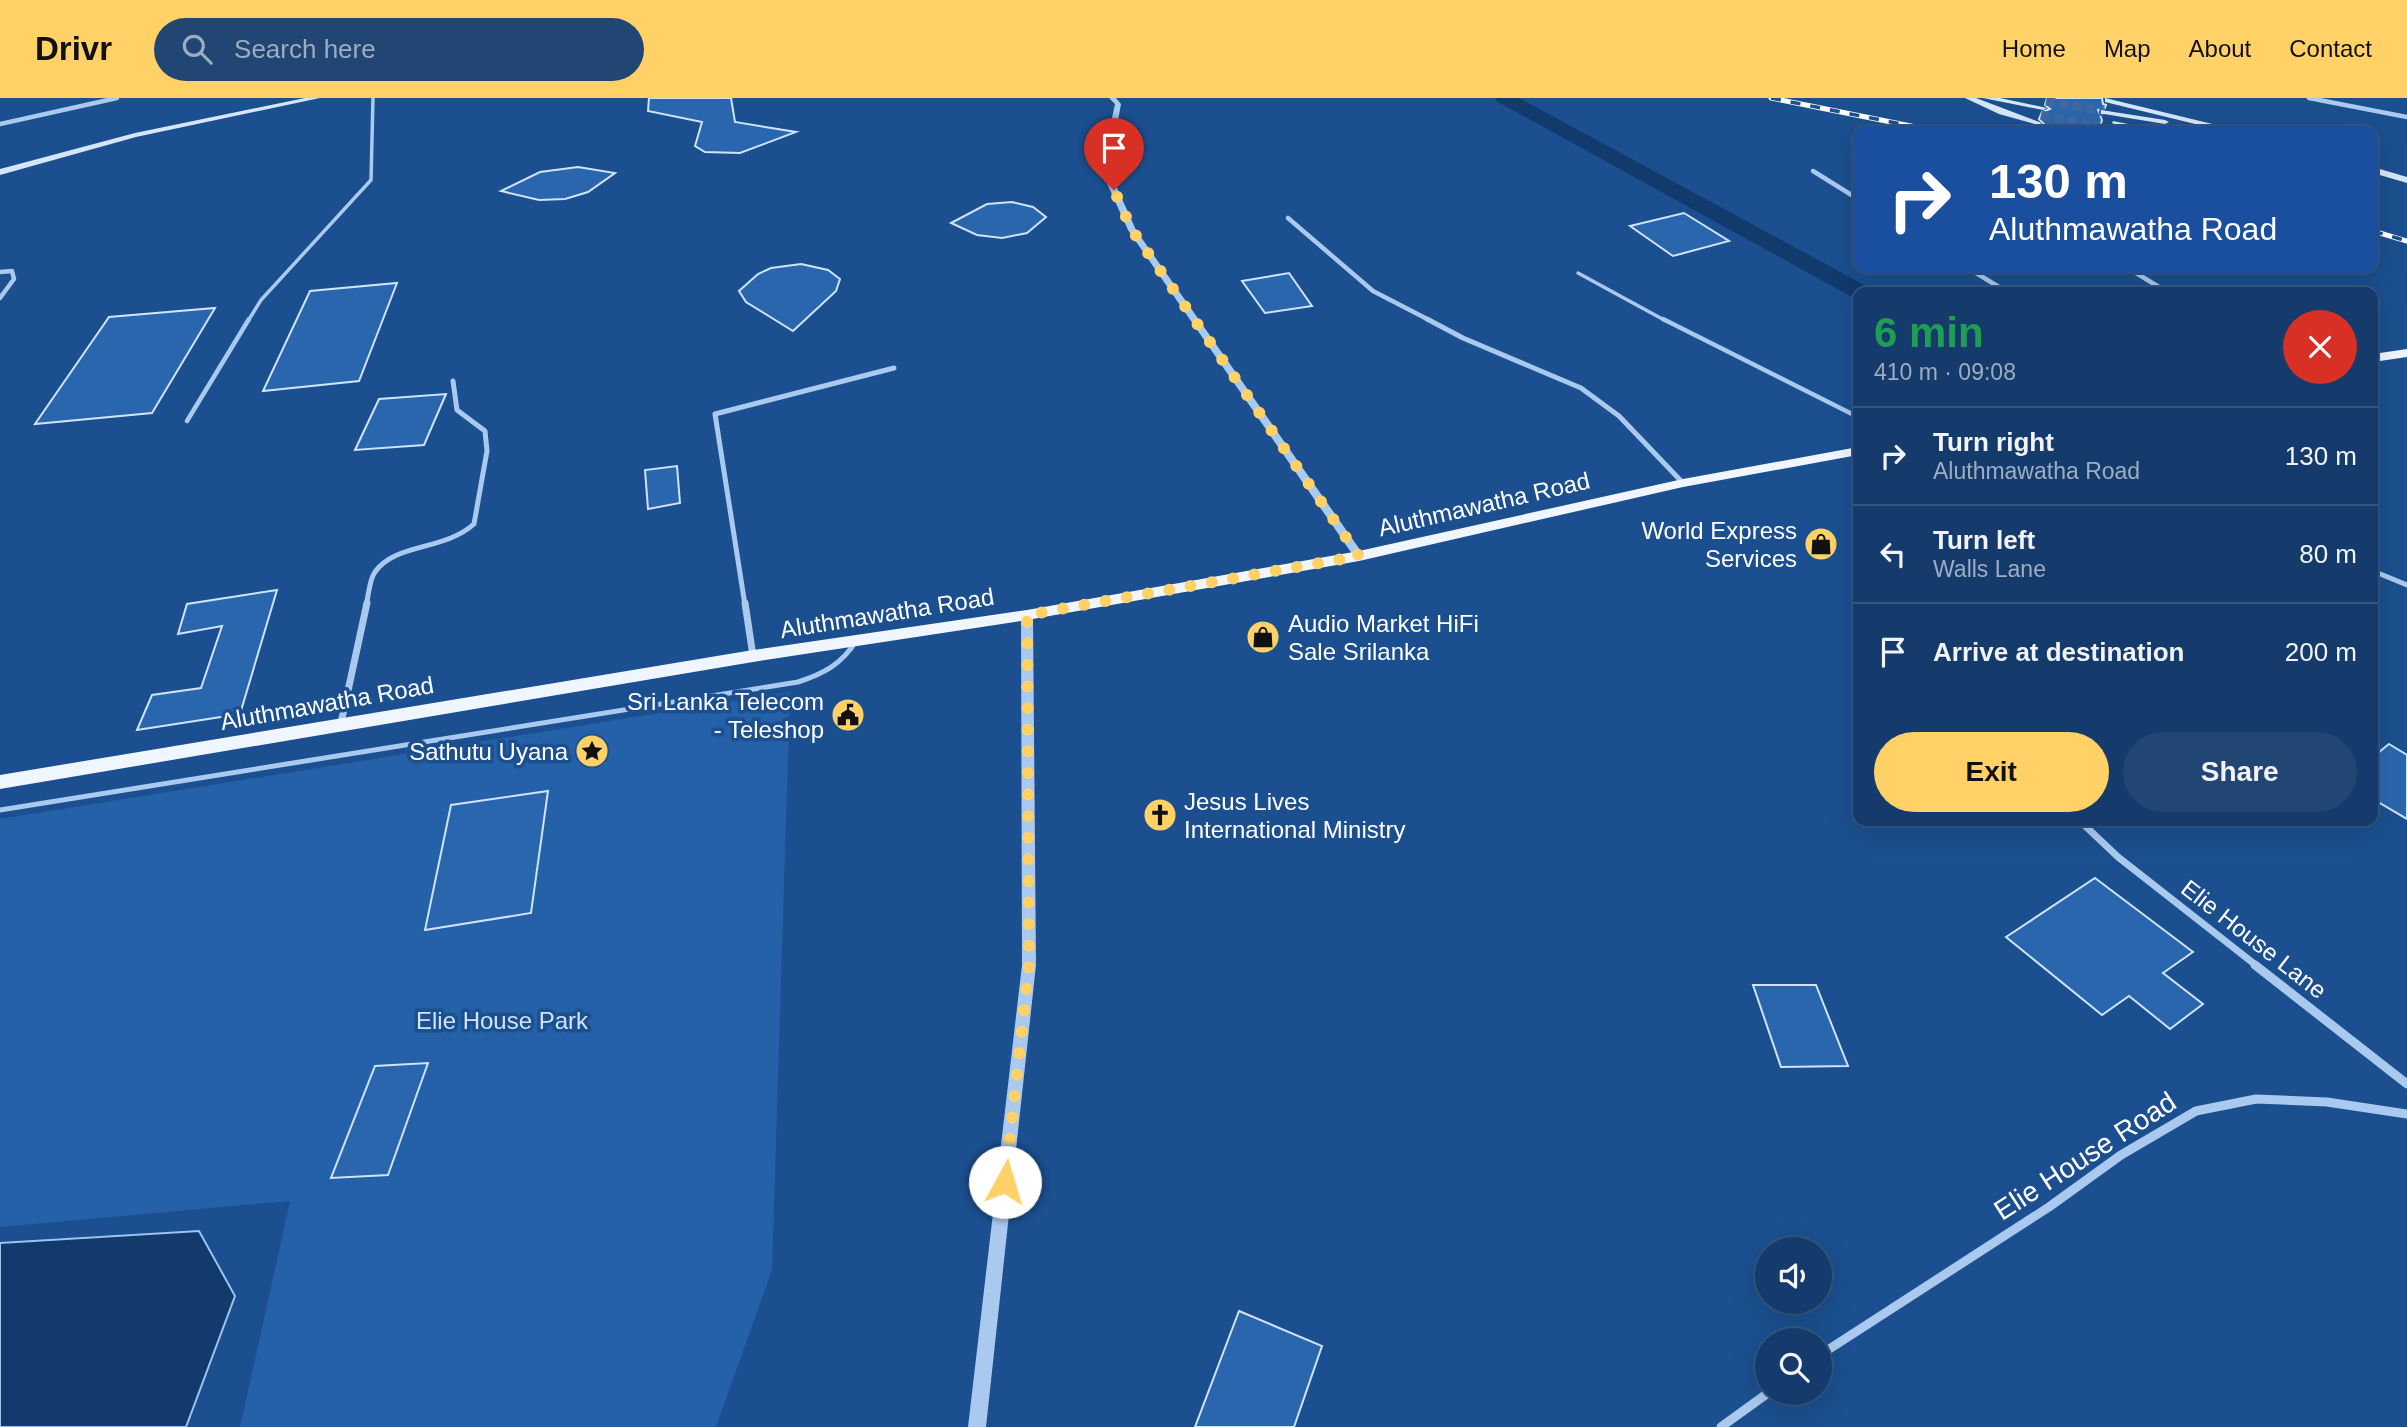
<!DOCTYPE html>
<meta charset="utf-8">
<style>
:root{--surface:#143b6b;--page:#214673;--text:#f1f3f6;--muted:#9dadc1;--line:#33557e;--accent:#ffd166}
body{margin:0;font-family:Helvetica,sans-serif;background:var(--page);color:var(--text);height:100vh;display:flex;flex-direction:column;font-size:26px;white-space:nowrap}
*{box-sizing:border-box;margin:0}
p{font-size:23px;color:var(--muted)}
.icon{flex:none;width:38px;height:38px;fill:none;stroke:currentColor;stroke-width:2;stroke-linecap:round;stroke-linejoin:round}
.map{position:relative;flex:1;overflow:hidden}
.side{position:absolute;left:1853px;top:189px;width:525px;height:539px;display:flex;flex-direction:column;background:var(--surface);border-radius:14px;box-shadow:0 7px 28px #0002,0 0 0 2px var(--line)}
.side>*{flex:none}
.guide{position:absolute;left:1853px;top:28px;width:525px;height:147px;border-radius:14px;box-shadow:0 7px 28px #0002,0 0 0 2px var(--line);background:#1a4fa0;color:#fff;overflow:hidden}
.tools{position:absolute;left:1755px;top:1139px;display:grid;gap:14px}
.tools a{display:grid;place-items:center;width:77px;height:77px;border-radius:50%;background:var(--surface);box-shadow:0 7px 28px #0002,0 0 0 2px var(--line);font-size:35px}
.pin{position:absolute;display:grid;place-items:center;width:60px;height:60px;color:#fff;margin:-72px -30px;border-radius:50% 50% 50% 0;rotate:-45deg;box-shadow:0 0 7px #0007}
.pin .icon{rotate:45deg}
.me{position:absolute;width:77px;margin:-38px;rotate:6deg;stroke-linejoin:round;filter:drop-shadow(0 0 5px #0008)}
.turn{display:flex;align-items:center;gap:24px;height:147px;padding:0 21px;font-size:32px}
.turn .icon{width:91px;height:91px;stroke-width:2.5}
.turn b{display:block;font-size:49px;line-height:60px}
.round{display:grid;place-items:center;flex:none;width:74px;height:74px;border-radius:37px;background:var(--page)}
.summary{display:flex;align-items:center;justify-content:space-between;height:119px;padding:0 21px}
h1{font-size:42px;font-weight:700;line-height:52px;color:#1e9e55}
.button{display:flex;gap:14px;margin-top:auto;padding:14px 21px}
.button a{flex:1;height:80px;border-radius:42px;background:var(--accent);color:#111;font-size:28px;font-weight:700;line-height:80px;text-align:center}
.button a+a{background:var(--page);color:var(--text)}
ul{padding:0;list-style:none}
li{display:flex;align-items:center;gap:21px;height:98px;padding:0 21px;border-top:2px solid var(--line)}
li div{flex:1}
li b{display:block;font-size:26px}
li em{font-style:normal}
header{display:flex;align-items:center;gap:42px;box-sizing:border-box;height:98px;padding:0 35px;background:var(--accent);color:#111}
header strong{font-size:33px}
nav{display:flex;gap:38px;margin-inline-start:auto;font-size:24px}
.search{width:490px;height:63px;background:var(--page);display:flex;align-items:center;gap:18px;box-sizing:border-box;padding:0 24px;border-radius:38px;color:var(--muted);font-size:26px}
.map>svg:first-child{display:block}
.green{fill:#2461a8}
.water{fill:#123a6d;stroke:#9cc4f0;stroke-width:2}
.lines{fill:none;stroke-linecap:round;stroke-linejoin:round}
.canal{fill:#123a6d;fill-rule:evenodd}
.building{fill:#2a66ad;stroke:#cfe3fa;stroke-width:2}
.secondary-tunnel{stroke:#3d69a0;stroke-width:9;stroke-dasharray:9 4.5;stroke-linecap:butt}
.service-far2{stroke:#a9c9ee;stroke-width:3.5}
.service-far1{stroke:#a9c9ee;stroke-width:4.5}
.service{stroke:#a9c9ee;stroke-width:5}
.minor-far3{stroke:#a9c9ee;stroke-width:4.5}
.minor-far2{stroke:#a9c9ee;stroke-width:5}
.minor-far1{stroke:#a9c9ee;stroke-width:7}
.minor{stroke:#a9c9ee;stroke-width:9}
.tertiary{fill:#a9c9ee;fill-rule:evenodd}
.secondary{fill:#d6e6fa;fill-rule:evenodd}
.primary{fill:#f0f6ff;fill-rule:evenodd}
.rail-casing{stroke:#fff;stroke-width:5}
.rail{stroke:#1b4f8f;stroke-width:3.5;stroke-dasharray:10;stroke-linecap:butt}
.route{stroke:#ffd166;stroke-width:12;stroke-dasharray:0 21.6}
.labels{text-anchor:middle;dominant-baseline:central;stroke-width:7;stroke-linejoin:round;paint-order:stroke}
.street-label{font-size:24px;fill:#fff;stroke:#1b4f8f}
.poi-label{font-size:24px;fill:#fff;stroke:#1b4f8f;text-anchor:end}
.park-label{font-size:24px;fill:#cfe3fa;stroke:#1b4f8f}
.near-street-label{font-size:28px;fill:#fff;stroke:#1b4f8f}
</style>
<header>
<strong>Drivr</strong>
<div class="search"><svg class="icon" aria-label="search" viewBox="0 0 24 24"><circle cx="10" cy="10" r="6"/><path d="M15 15l6 6"/></svg>Search here</div>
<nav><a>Home</a><a>Map</a><a>About</a><a>Contact</a></nav>
</header>
<div class="map">
<svg width="2407" height="1329" viewBox="0 0 2407 1329">
<rect width="100%" height="100%" fill="#1b4f8f"/>
<polygon class="green" points="790,594 772,1172 716,1329 240,1329 290,1103 0,1129 0,721"/>
<polygon class="water" points="199,1133 235,1198 186,1329 0,1329 0,1145"/>
<g class="lines">
<polygon class="canal" points="1495,0 1519,0 1868,189 1872,194 1858,194 1858,201 1852,199 1498,4"/>
</g>
<g class="building">
<polygon points="649,0 731,0 735,24 796,34 740,55 705,54 695,48 702,24 648,13"/>
<polygon points="2047,0 2102,0 2103,6 2106,7 2105,10 2098,12 2102,22 2101,25 2096,25 2094,28 2098,33 2065,33 2041,28 2044,26 2039,21 2042,14 2050,11 2045,7"/>
<polygon points="578,69 615,75 588,94 565,101 539,102 501,93 540,74"/>
<polygon points="1012,104 1033,109 1046,119 1027,135 1002,140 977,137 951,125 987,106"/>
<polygon points="1684,115 1729,143 1673,158 1630,128"/>
<polygon points="801,166 828,172 840,181 836,193 793,233 746,204 739,193 758,176 771,170"/>
<polygon points="1289,175 1312,208 1265,215 1242,183"/>
<polygon points="397,185 359,283 263,293 310,193"/>
<polygon points="215,210 152,315 35,326 109,219"/>
<polygon points="446,296 424,347 355,352 379,301"/>
<polygon points="677,368 680,405 648,411 645,372"/>
<polygon points="277,492 240,616 137,632 152,597 201,590 222,528 178,536 187,506"/>
<polygon points="2389,646 2407,657 2407,721 2373,701 2373,659"/>
<polygon points="548,693 531,815 425,832 451,707"/>
<polygon points="2095,780 2193,854 2163,875 2203,906 2170,931 2129,898 2102,917 2006,839"/>
<polygon points="1753,887 1816,887 1848,968 1781,969"/>
<polygon points="428,965 388,1077 331,1080 375,968"/>
<polygon points="1239,1213 1322,1248 1294,1329 1195,1329"/>
</g>
<g class="lines">
<g class="secondary-tunnel">
<polyline points="2046,3 2104,14"/>
<polyline points="2041,17 2100,29"/>
</g>
<g class="service-far2">
<polyline points="1578,175 1666,223"/>
<polyline points="248,223 261,202 371,82 373,0"/>
</g>
<g class="service-far1">
<polyline points="1663,221 1858,319"/>
<polyline points="187,323 249,221"/>
</g>
<path class="service" d="M0 712 798 584C823 576 842 566 856 543"/>
<g class="minor-far3">
<polyline points="2309,0 2407,19"/>
<polyline points="0,26 117,0"/>
<polyline points="1813,73 1858,101"/>
<polyline points="1288,120 1373,193 1431,223"/>
<polyline points="1968,170 2007,194"/>
<polyline points="2128,170 2167,194"/>
<polyline points="0,174 12,173 14,181 0,200"/>
</g>
<g class="minor-far2">
<polyline points="1427,221 1463,240 1581,290 1619,318 1683,385"/>
<polyline points="2373,473 2407,487"/>
<path d="M366 507C369 497 369 482 375 474 395 445 444 453 474 426L487 353 485 333 457 312 453 283"/>
<polyline points="745,507 715,316 894,270"/>
</g>
<g class="minor-far1">
<polyline points="745,505 753,558"/>
<polyline points="341,625 367,505"/>
<polyline points="2080,723 2118,759 2257,868"/>
</g>
<g class="minor">
<polyline points="2255,867 2407,986"/>
<polyline points="1820,1257 2049,1109 2121,1057 2196,1013 2256,1001 2327,1004 2407,1016"/>
<polyline points="1721,1329 1768,1295"/>
</g>
<g class="tertiary">
<polygon points="1109,0 1116,0 1121,6 1109,72 1136,132 1363,456 1364,458 1363,460 1355,460 1128,132 1101,72 1115,6"/>
<polygon points="1027,513 1033,517 1036,867 986,1329 968,1329 1022,867 1021,517"/>
</g>
<g class="secondary">
<polygon points="305,0 320,0 136,39 0,77 0,71 135,35"/>
<polygon points="1965,0 1976,0 2042,25 2038,27 1999,16"/>
<polygon points="1983,0 2000,0 2047,10 2043,12"/>
<polygon points="2105,0 2233,31 2237,33 2224,33 2105,4"/>
<polygon points="2101,12 2165,22 2169,24 2165,26 2104,16 2101,16"/>
<polygon points="2113,23 2153,31 2157,33 2143,33 2116,27 2112,25"/>
<polygon points="2097,27 2127,33 2111,33 2096,29"/>
<polygon points="2373,69 2407,79 2407,85 2373,75"/>
</g>
<g class="primary">
<polygon points="2407,251 2407,259 2373,264 2373,256"/>
<polygon points="1858,349 1858,357 1683,389 1359,463 1027,522 753,564 0,691 0,677 753,552 1027,512 1359,453 1683,381"/>
</g>
<defs>
<g id="rail">
<polyline points="1771,0 1936,33"/>
<polyline points="2373,133 2407,143"/>
</g>
</defs>
<use href="#rail" class="rail-casing"/>
<use href="#rail" class="rail"/>
</g>
<g class="lines">
<polyline class="route" points="1005,1084 1029,867 1027,517 1359,458 1132,132 1114,92"/>
</g>
<defs>
<symbol id="shop-disc" viewBox="-11 -11 22 22"><circle r="9.5" fill="#ffd166" stroke="#1b4f8f"/><path d="M-5-2.5h2.3a2.7 3.5 0 0 1 5.4 0H5L5.5 6h-11ZM-1.5-2.5h3a1.5 2.3 0 0 0-3 0Z" fill="#111"/></symbol>
<symbol id="civic-disc" viewBox="-11 -11 22 22"><circle r="9.5" fill="#ffd166" stroke="#1b4f8f"/><path d="M-.6-6.5H3V-4.5H.6V-3L4-1V1h2V6H-6V1h2V-1L-.6-3ZM-1.2 2.5V6h2.4V2.5Z" fill="#111"/></symbol>
<symbol id="sight-disc" viewBox="-11 -11 22 22"><circle r="9.5" fill="#ffd166" stroke="#1b4f8f"/><path d="M0-6L1.8-2.2L6-1.7L2.9 1.2L3.7 5.4L0 3.3L-3.7 5.4L-2.9 1.2L-6-1.7L-1.8-2.2Z" fill="#111"/></symbol>
<symbol id="church-disc" viewBox="-11 -11 22 22"><circle r="9.5" fill="#ffd166" stroke="#1b4f8f"/><path d="M-1.2-6h2.4v3.5h3.3v2.4h-3.3V6h-2.4V-.1h-3.3v-2.4h3.3Z" fill="#111"/></symbol>
</defs>
<g fill-rule="evenodd">
<use href="#shop-disc" x="1802" y="427" width="38" height="38"/>
<use href="#shop-disc" x="1244" y="520" width="38" height="38"/>
<use href="#civic-disc" x="829" y="598" width="38" height="38"/>
<use href="#sight-disc" x="573" y="634" width="38" height="38"/>
<use href="#church-disc" x="1141" y="698" width="38" height="38"/>
</g>
<g class="labels">
<g class="street-label">
<text transform="translate(1484 406) rotate(-13)">Aluthmawatha Road</text>
<text transform="translate(887 515) rotate(-9)">Aluthmawatha Road</text>
<text transform="translate(327 605) rotate(-10)">Aluthmawatha Road</text>
<text transform="translate(2254 841) rotate(38)">Elie House Lane</text>
</g>
<g class="poi-label">
<text x="1797" y="432">World Express<tspan x="1797" dy="28">Services</tspan></text>
<text x="1288" y="525" text-anchor="start">Audio Market HiFi<tspan x="1288" dy="28">Sale Srilanka</tspan></text>
<text x="824" y="603">Sri Lanka Telecom<tspan x="824" dy="28">- Teleshop</tspan></text>
<text x="568" y="653">Sathutu Uyana</text>
<text x="1184" y="703" text-anchor="start">Jesus Lives<tspan x="1184" dy="28">International Ministry</tspan></text>
</g>
<g class="park-label">
<text x="502" y="922">Elie House Park</text>
</g>
<g class="near-street-label">
<text transform="translate(2085 1058) rotate(-33)">Elie House Road</text>
</g>
</g>
</svg>
<div class="tools">
<a><svg class="icon" aria-label="sound" viewBox="0 0 24 24"><path d="M4 9h4l5-4v14l-5-4H4zM17 9q2 3 0 6"/></svg></a>
<a><svg class="icon" aria-label="search" viewBox="0 0 24 24"><circle cx="10" cy="10" r="6"/><path d="M15 15l6 6"/></svg></a>
</div>
<div class="pin" style="left:1114px;top:92px;background:#d93025"><svg class="icon" aria-label="arrive" viewBox="0 0 24 24"><path d="M6 21V4h12l-3 4 3 4H6"/></svg></div>
<svg class="me" style="left:1005px;top:1084px" viewBox="-20 -20 40 40"><circle r="19" fill="#fff"/><path d="M0-13L10 11 0 6-10 11z" fill="#ffd166"/></svg>
<div class="guide">
<div class="turn"><svg class="icon" aria-label="right" viewBox="0 0 24 24"><path d="M7 20v-9h11M14 6l5 5-5 5"/></svg><div><b>130 m</b>Aluthmawatha Road</div></div>
</div>
<section class="side">
<div class="summary"><div><h1>6 min</h1><p>410 m · 09:08</p></div><a class="round" style="background:#d93025;color:#fff"><svg class="icon" aria-label="close" viewBox="0 0 24 24"><path d="M6 6l12 12M18 6L6 18"/></svg></a></div>
<ul>
<li><svg class="icon" aria-label="right" viewBox="0 0 24 24"><path d="M7 20v-9h11M14 6l5 5-5 5"/></svg><div><b>Turn right</b><p>Aluthmawatha Road</p></div><em>130 m</em></li>
<li><svg class="icon" aria-label="left" viewBox="0 0 24 24"><path d="M17 20v-9H6M10 6l-5 5 5 5"/></svg><div><b>Turn left</b><p>Walls Lane</p></div><em>80 m</em></li>
<li><svg class="icon" aria-label="arrive" viewBox="0 0 24 24"><path d="M6 21V4h12l-3 4 3 4H6"/></svg><div><b>Arrive at destination</b></div><em>200 m</em></li>
</ul>
<div class="button"><a>Exit</a><a>Share</a></div>
</section>
</div>
